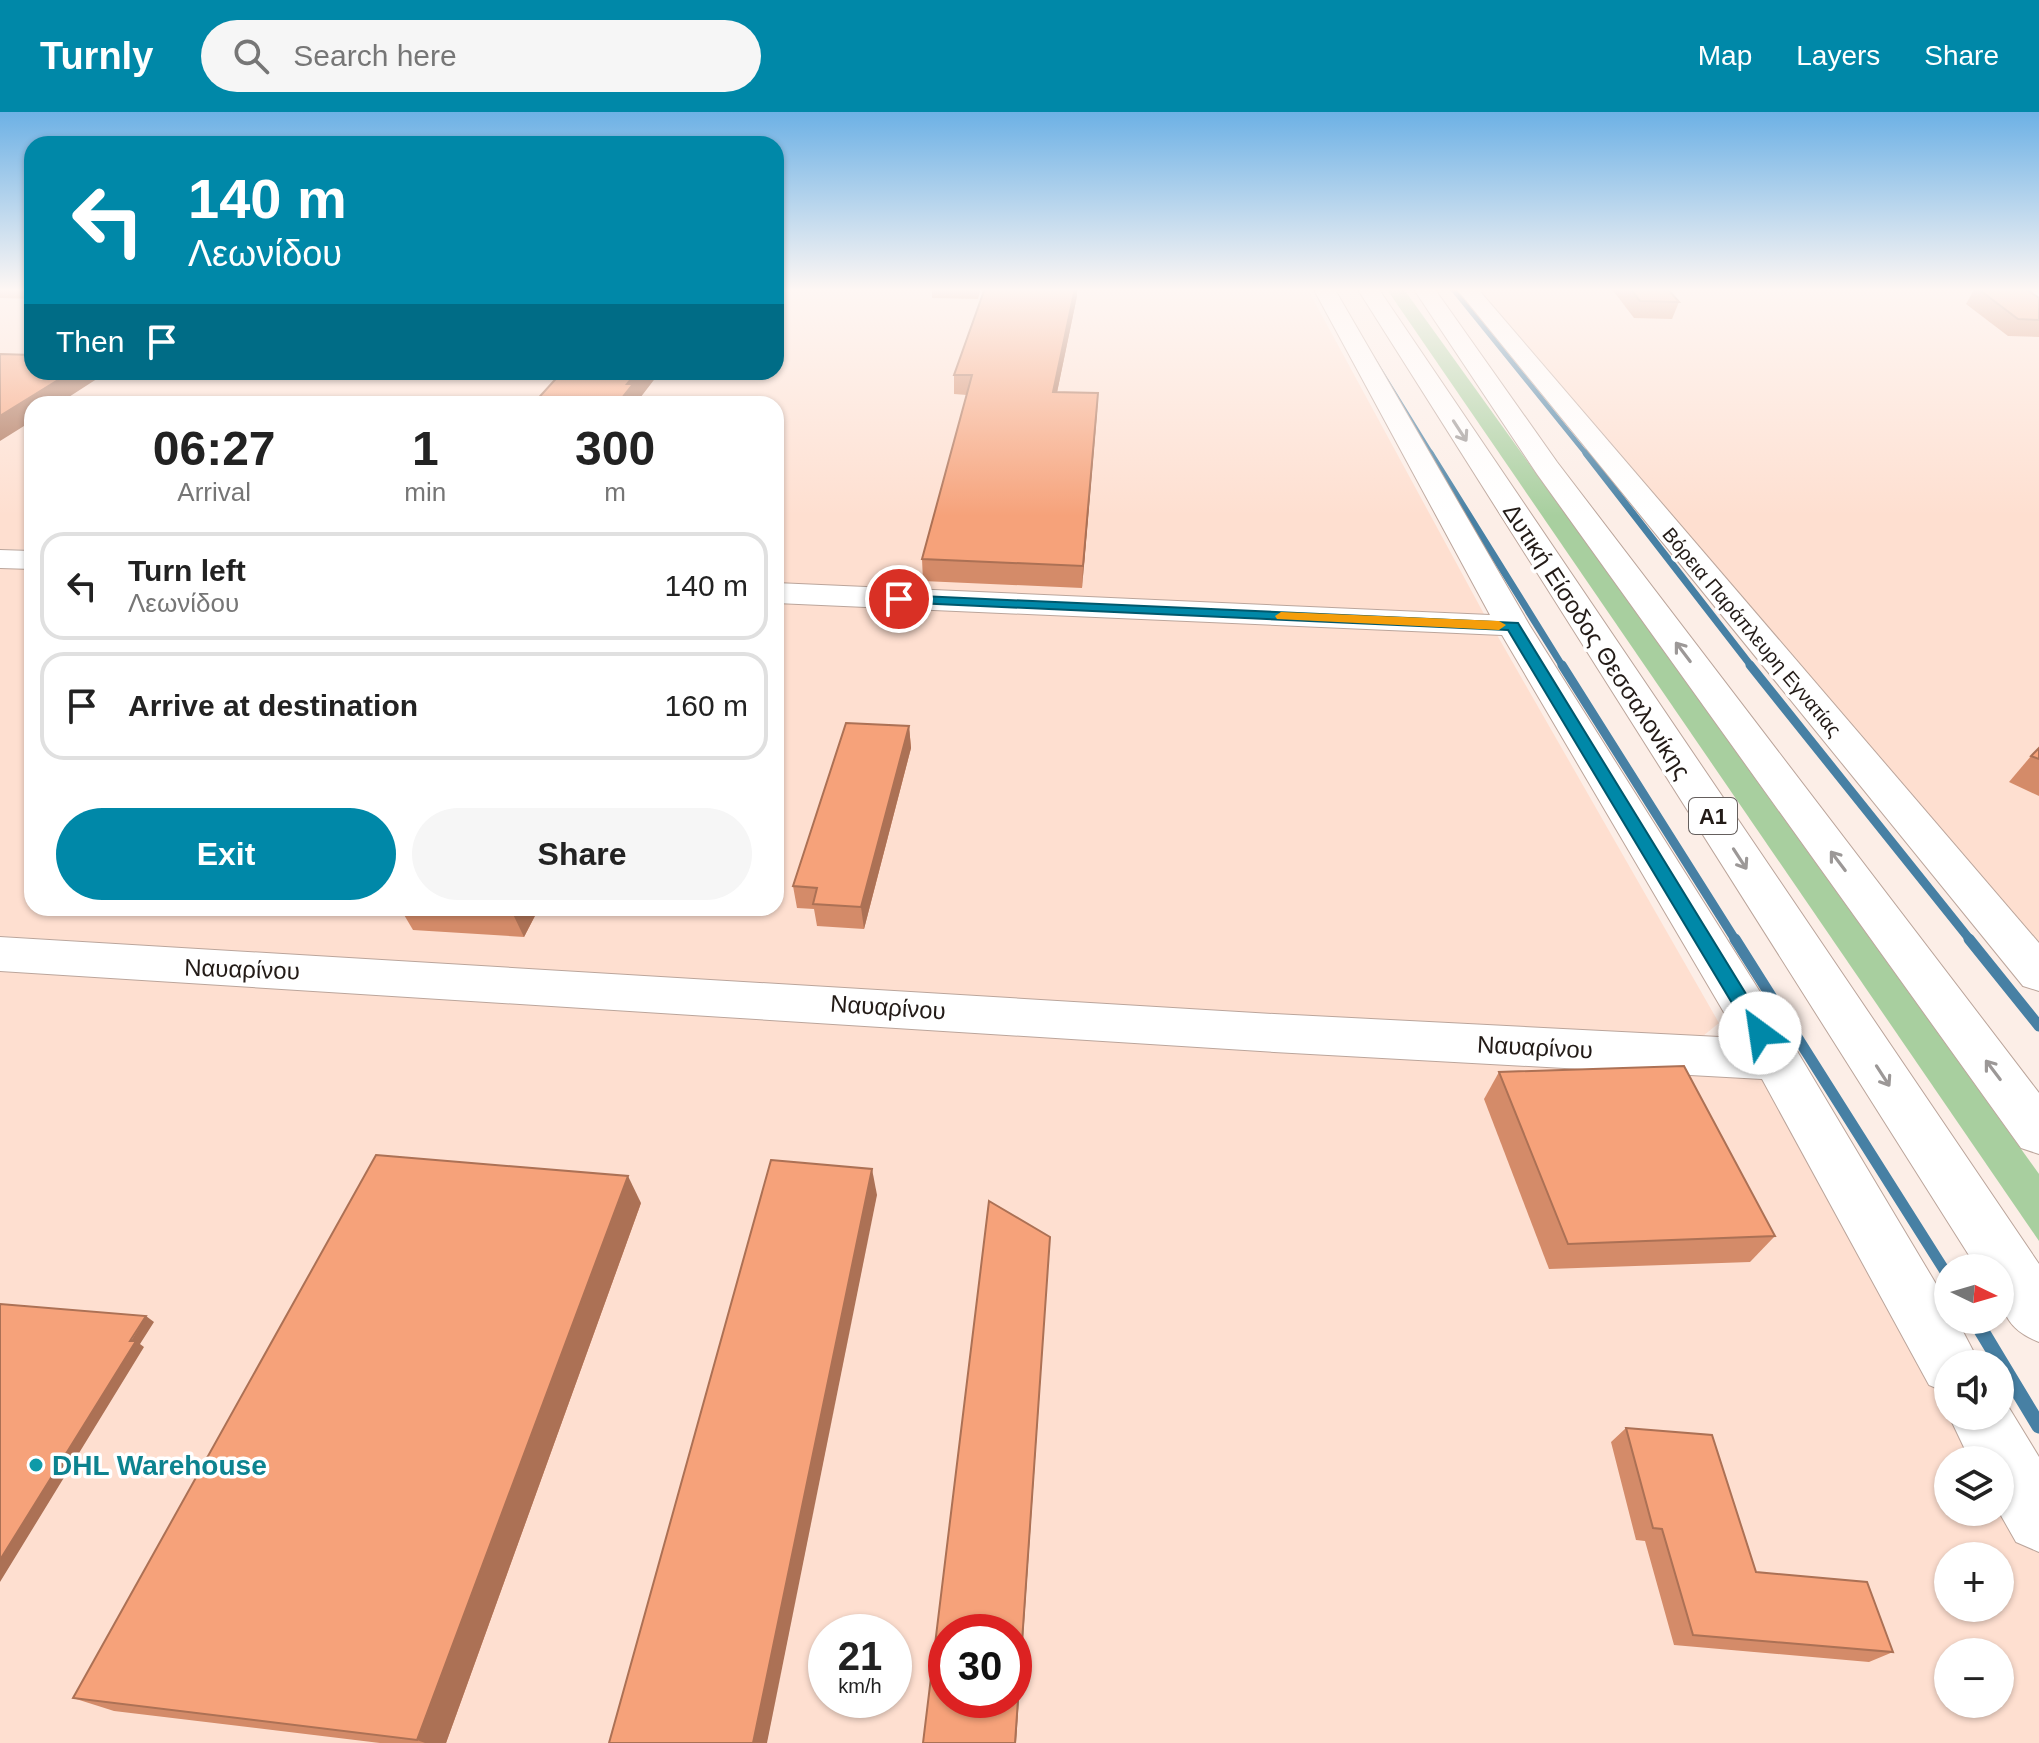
<!DOCTYPE html>
<meta charset="utf-8">
<style>
:root{--surface:#fff;--page:#f6f6f6;--text:#222;--muted:#767676;--line:#e0e0e0;--accent:#0088a8}
body{margin:0;font-family:Arial,sans-serif;background:var(--page);color:var(--text);height:100vh;display:flex;flex-direction:column;font-size:30px;white-space:nowrap}
*{box-sizing:border-box;margin:0}
p{font-size:26px;color:var(--muted)}
.icon{flex:none;width:44px;height:44px;fill:none;stroke:currentColor;stroke-width:2;stroke-linecap:round;stroke-linejoin:round}
.map{position:relative;flex:1;overflow:hidden}
.side{position:absolute;left:24px;top:284px;width:760px;height:520px;display:flex;flex-direction:column;background:var(--surface);border-radius:24px;box-shadow:0 2px 6px #0004}
.side>*{flex:none}
.guide{position:absolute;left:24px;top:24px;width:760px;height:244px;border-radius:24px;box-shadow:0 2px 6px #0004;background:#0088a8;color:#fff;overflow:hidden}
.needle{width:52px;rotate:95deg}
.buttons{position:absolute;left:1934px;top:1142px;display:grid;gap:16px}
.buttons a{display:grid;place-items:center;width:80px;height:80px;border-radius:50%;background:var(--surface);box-shadow:0 2px 6px #0004;font-size:40px}
.speed{position:absolute;left:808px;top:1502px;display:flex;gap:16px;font-size:40px;font-weight:700;text-align:center}
.speed>*{display:grid;place-content:center;width:104px;height:104px;border-radius:50%;background:var(--surface);box-shadow:0 2px 6px #0004;line-height:1}
.speed small{font-size:20px;font-weight:400}
.speed .limit{border:12px solid #d22;background:#fff;color:#111}
.pin{position:absolute;display:grid;place-items:center;width:68px;height:68px;color:#fff;margin:-34px;border:4px solid #fff;border-radius:50%;box-shadow:0 2px 8px #0007}
.me{position:absolute;width:88px;margin:-44px;rotate:329deg;stroke-linejoin:round;filter:drop-shadow(0 0 6px #0008)}
.turn{display:flex;align-items:center;gap:28px;height:168px;padding:0 32px;font-size:36px}
.turn .icon{width:104px;height:104px;stroke-width:2.5}
.turn b{display:block;font-size:56px;line-height:68px}
.then{display:flex;align-items:center;height:76px;padding:0 32px;background:#0003;gap:16px;font-size:30px}
.eta{display:flex;justify-content:space-evenly;align-items:center;height:136px;text-align:center}
.eta b{font-size:48px;font-weight:800;line-height:56px}
.primary-button{display:flex;gap:16px;margin-top:auto;padding:16px 32px}
.primary-button a{flex:1;height:92px;border-radius:48px;background:var(--accent);color:#fff;font-size:32px;font-weight:800;line-height:92px;text-align:center}
.primary-button a+a{background:var(--page);color:var(--text)}
ul{padding:0;list-style:none}
li{display:flex;align-items:center;gap:24px;height:108px;margin:0 16px 12px;padding:0 16px;border:4px solid var(--line);border-radius:24px}
li div{flex:1}
li b{display:block;font-size:30px}
li em{font-style:normal}
header{display:flex;align-items:center;gap:48px;box-sizing:border-box;height:112px;padding:0 40px;background:var(--accent);color:#fff}
header strong{font-size:38px}
nav{display:flex;gap:44px;margin-inline-start:auto;font-size:28px}
.search{width:560px;height:72px;background:var(--page);display:flex;align-items:center;gap:20px;box-sizing:border-box;padding:0 28px;border-radius:44px;color:var(--muted);font-size:30px}
.map>svg:first-child{display:block}
.built{fill:#fedfd0;fill-rule:evenodd}
.green{fill:#a8cf9f}
.lines{fill:none;stroke-linecap:round;stroke-linejoin:round}
.stream-far4{stroke:#4780a4;stroke-width:5}
.stream-far3{stroke:#4780a4;stroke-width:7}
.stream-far2{stroke:#4780a4;stroke-width:9}
.stream-far1{stroke:#4780a4;stroke-width:11}
.stream{stroke:#4780a4;stroke-width:15}
.minor-casing{stroke:#bba59b;stroke-width:2}
.highway-casing{stroke:#bba59b;stroke-width:2}
.minor{fill:#fff;fill-rule:evenodd}
.highway{fill:#fff;fill-rule:evenodd}
.wall{fill:#d48b69}
.shaded-wall{fill:#ac7155}
.building{fill:#f6a27a;stroke:#ac7155;stroke-width:2;fill-rule:evenodd}
.oneway{stroke:#9c9897}
.route{fill:#0088a8;stroke:#00586d;stroke-width:2}
.slow{fill:#f59e0b}
.culture-dot{fill:#0f9aa8;stroke:#fff;stroke-width:3}
.labels{text-anchor:middle;dominant-baseline:central;stroke-width:7;stroke-linejoin:round;paint-order:stroke}
.far-street-label{font-size:20px;fill:#231b17;stroke:#fff}
.shield{fill:#fff;stroke:#655f5d;stroke-width:2}
.shield-label{font-size:22px;font-weight:bold;fill:#231b17}
.street-label{font-size:24px;fill:#231b17;stroke:#fff}
.near-culture-label{font-size:28px;font-weight:bold;fill:#0d838f;stroke:#fff;text-anchor:start}
</style>
<header>
<strong>Turnly</strong>
<div class="search"><svg class="icon" aria-label="search" viewBox="0 0 24 24"><circle cx="10" cy="10" r="6"/><path d="M15 15l6 6"/></svg>Search here</div>
<nav><a>Map</a><a>Layers</a><a>Share</a></nav>
</header>
<div class="map">
<svg width="2039" height="1631" viewBox="0 0 2039 1631">
<rect width="100%" height="100%" fill="#fceee7"/>
<g class="built">
<polygon points="0,176 32,176 32,260 776,260 776,176 1307,176 1484,502 776,471 776,292 32,292 32,438 0,437"/>
<polygon points="1477,176 2039,176 2039,850"/>
<polygon points="0,453 32,454 32,796 776,796 776,487 1488,520 1497,523 1719,911 1693,932 0,824"/>
<path d="M0 835 1777 948 1948 1252V1304H1980L2039 1407V1631H0ZM1948 1348H2000V1400H1948ZM1948 1444H2000V1496H1948ZM826 1520H894V1588H826ZM946 1520H1014V1588H946ZM1948 1540H2000V1592H1948Z"/>
</g>
<polygon class="green" points="1386,176 1403,176 2039,1062 2039,1129"/>
<g class="lines">
<g class="stream-far4">
<polyline points="1452,176 1587,343"/>
<polyline points="1373,247 1432,343"/>
</g>
<g class="stream-far3">
<polyline points="1430,341 1563,555"/>
<polyline points="1586,341 1752,555"/>
</g>
<g class="stream-far2">
<polyline points="1562,553 1736,829"/>
<polyline points="1750,553 1971,829"/>
</g>
<g class="stream-far1">
<polyline points="1735,827 1948,1164"/>
<polyline points="1969,827 2039,914"/>
</g>
<polyline class="stream" points="1975,1208 2039,1314"/>
<defs>
<g id="minor">
<polygon points="1313,176 1334,176 1530,514 1794,934 1948,1192 1948,1208 1957,1208 1980,1252 1948,1252 1948,1281 1929,1273 1762,967 1274,940 0,859 0,825 1274,902 1739,926 1502,523 776,491 776,471 1490,503"/>
<polygon points="1456,176 1477,176 2039,831 2039,879 2023,874"/>
<polygon points="2009,176 2039,176 2039,188 2012,180"/>
<polygon points="0,438 32,439 32,457 0,456"/>
<polygon points="2000,1281 2039,1345 2039,1440 2016,1430 1999,1400 2000,1348 1970,1348 1949,1304 2000,1304"/>
</g>
<g id="highway">
<path d="M1357 176H1378L2039 1152V1230C2001 1215 2000 1193 2000 1156H1977Z"/>
<polygon points="1413,176 1434,176 1557,350 2039,981 2039,1042 2021,1036 1537,362"/>
</g>
</defs>
<use href="#minor" class="minor-casing"/>
<use href="#highway" class="highway-casing"/>
<use href="#minor" class="minor"/>
<use href="#highway" class="highway"/>
</g>
<g class="wall">
<polygon points="0,176 32,176 32,187 0,186"/>
<polygon points="932,176 981,176 978,187 932,186"/>
<polygon points="985,176 1077,176 1077,184 1057,280 1098,281 1082,476 923,469 922,447 967,283 954,282 954,263"/>
<polygon points="1611,176 1667,176 1679,190 1672,207 1634,206"/>
<polygon points="1975,176 2006,176 2039,186 2039,225 2008,224 1966,192"/>
<polygon points="909,614 911,636 864,817 817,814 814,797 797,796 793,774"/>
<polygon points="2039,636 2039,684 2009,670 2031,644"/>
<polygon points="400,796 539,796 524,825 413,818"/>
<polygon points="1499,960 1775,1124 1750,1150 1549,1157 1484,987"/>
<polygon points="641,1091 446,1631 380,1631 114,1599 73,1586"/>
<polygon points="1626,1316 1756,1460 1893,1540 1869,1550 1674,1533 1645,1429 1636,1428 1611,1330"/>
</g>
<g class="shaded-wall">
<polygon points="1075,176 1077,176 1077,184 1053,300 1053,280"/>
<polygon points="71,260 105,260 106,261 58,292 32,292 32,309 0,329 0,304"/>
<polygon points="637,260 660,260 637,290 638,292 617,292 627,272"/>
<polygon points="1098,281 1097,301 1082,476 1083,454"/>
<polygon points="909,614 911,636 864,817 861,795"/>
<polygon points="510,796 539,796 524,825"/>
<polygon points="872,1057 877,1083 767,1631 753,1631"/>
<polygon points="628,1064 641,1091 446,1631 425,1631 417,1628"/>
<polygon points="1050,1125 1016,1631 1015,1631"/>
<polygon points="146,1204 154,1210 140,1232 144,1235 0,1470 0,1448"/>
</g>
<g class="building">
<polygon points="985,176 1075,176 1053,280 1098,281 1083,454 922,447 972,263 954,263"/>
<polygon points="1630,176 1667,176 1679,190 1640,189"/>
<polygon points="1977,176 2026,177 2039,186 2039,208 2018,207"/>
<polygon points="0,242 32,243 32,260 71,260 0,304"/>
<polygon points="562,260 637,260 627,272 633,272 617,292 533,292"/>
<polygon points="846,611 909,614 861,795 813,792 817,776 793,774"/>
<polygon points="2039,636 2039,647 2031,644"/>
<polygon points="1684,954 1775,1124 1568,1132 1499,960"/>
<polygon points="376,1043 628,1064 417,1628 73,1586"/>
<polygon points="771,1048 872,1057 753,1631 609,1631"/>
<path d="M989 1089 1050 1125 1015 1631H923ZM946 1520H1014V1588H946Z"/>
<polygon points="0,1192 146,1204 130,1229 136,1229 0,1448"/>
<polygon points="1626,1316 1712,1323 1756,1460 1867,1470 1893,1540 1693,1523 1662,1417 1653,1416"/>
</g>
<defs><path id="oneway-shaft" d="M-6 0H5M1.5-3L5.5 0L1.5 3" fill="none" stroke-width="1.6" stroke-linecap="round" stroke-linejoin="round" transform="scale(2)"/></defs>
<g class="oneway">
<use href="#oneway-shaft" transform="translate(1460 319) rotate(57)"/>
<use href="#oneway-shaft" transform="translate(1683 540) rotate(-127)"/>
<use href="#oneway-shaft" transform="translate(1740 747) rotate(57)"/>
<use href="#oneway-shaft" transform="translate(1838 749) rotate(-127)"/>
<use href="#oneway-shaft" transform="translate(1993 958) rotate(-127)"/>
<use href="#oneway-shaft" transform="translate(1883 964) rotate(57)"/>
</g>
<linearGradient id="sky" x2="0" y2="1"><stop stop-color="#6db1e5"/><stop offset="0.44" stop-color="#fef7f4"/><stop offset="1" stop-color="#fef7f4" stop-opacity="0"/></linearGradient>
<rect width="2039" height="404" fill="url(#sky)"/>
<polygon class="route" points="899,483 1518,511 1770,921 1767,926 1753,926 1508,518 894,490 894,484"/>
<polygon class="slow" points="1281,500 1499,509 1506,513 1499,518 1277,507 1275,504"/>
<circle class="culture-dot" cx="36" cy="1353" r="8"/>
<g class="labels">
<g class="far-street-label">
<text transform="translate(1752 520) rotate(50)">Βόρεια Παράπλευρη Εγνατίας</text>
</g>
<rect class="shield" x="1689" y="686" width="48" height="36" rx="6"/>
<g class="shield-label">
<text x="1713" y="704">Α1</text>
</g>
<g class="street-label">
<text transform="translate(1597 529) rotate(57)">Δυτική Είσοδος Θεσσαλονίκης</text>
<text transform="translate(242 857) rotate(2)">Ναυαρίνου</text>
<text transform="translate(888 895) rotate(4)">Ναυαρίνου</text>
<text transform="translate(1535 935) rotate(3)">Ναυαρίνου</text>
</g>
<g class="near-culture-label">
<text x="52" y="1353">DHL Warehouse</text>
</g>
</g>
</svg>
<div class="buttons">
<a><svg class="needle" viewBox="-14 -14 28 28"><path d="M0-13l5 13h-10z" fill="#e53935"/><path d="M0 13l5-13h-10z" fill="#767676"/></svg></a>
<a><svg class="icon" aria-label="sound" viewBox="0 0 24 24"><path d="M4 9h4l5-4v14l-5-4H4zM17 9q2 3 0 6"/></svg></a>
<a><svg class="icon" aria-label="layers" viewBox="0 0 24 24"><path d="M12 4l9 5-9 5-9-5zM3 14l9 5 9-5"/></svg></a>
<a>+</a>
<a>−</a>
</div>
<div class="speed"><div>21<small>km/h</small></div><div class="limit">30</div></div>
<div class="pin" style="left:899px;top:487px;background:#d93025"><svg class="icon" aria-label="arrive" viewBox="0 0 24 24"><path d="M6 21V4h12l-3 4 3 4H6"/></svg></div>
<svg class="me" style="left:1760px;top:921px" viewBox="-20 -20 40 40"><circle r="19" fill="#fff"/><path d="M0-13L10 11 0 6-10 11z" fill="#0088a8"/></svg>
<div class="guide">
<div class="turn"><svg class="icon" aria-label="left" viewBox="0 0 24 24"><path d="M17 20v-9H6M10 6l-5 5 5 5"/></svg><div><b>140 m</b>Λεωνίδου</div></div>
<div class="then">Then<svg class="icon" aria-label="arrive" viewBox="0 0 24 24"><path d="M6 21V4h12l-3 4 3 4H6"/></svg></div>
</div>
<section class="side">
<div class="eta">
<div><b>06:27</b><p>Arrival</p></div>
<div><b>1</b><p>min</p></div>
<div><b>300</b><p>m</p></div>
</div>
<ul>
<li><svg class="icon" aria-label="left" viewBox="0 0 24 24"><path d="M17 20v-9H6M10 6l-5 5 5 5"/></svg><div><b>Turn left</b><p>Λεωνίδου</p></div><em>140 m</em></li>
<li><svg class="icon" aria-label="arrive" viewBox="0 0 24 24"><path d="M6 21V4h12l-3 4 3 4H6"/></svg><div><b>Arrive at destination</b></div><em>160 m</em></li>
</ul>
<div class="primary-button"><a>Exit</a><a>Share</a></div>
</section>
</div>
